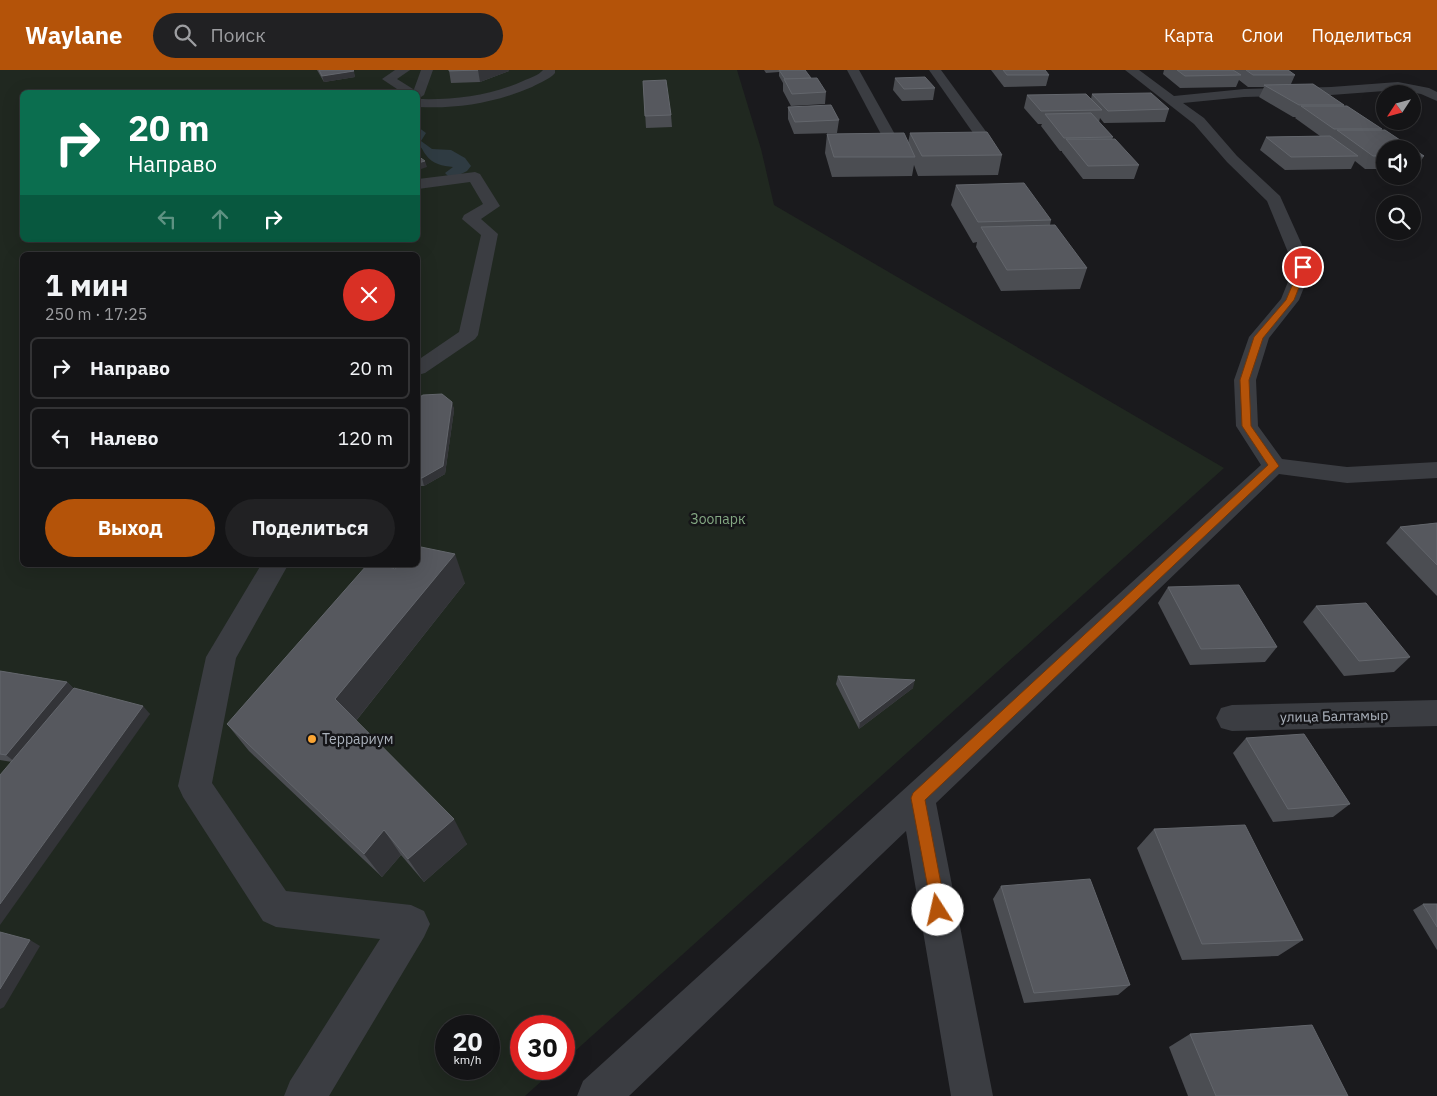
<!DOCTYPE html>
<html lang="ru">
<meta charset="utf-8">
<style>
:root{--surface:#141416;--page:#212123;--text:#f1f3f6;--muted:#9d9ea1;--line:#333335;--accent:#b45309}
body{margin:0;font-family:"IBM Plex Sans",sans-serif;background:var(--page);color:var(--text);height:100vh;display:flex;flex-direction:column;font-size:19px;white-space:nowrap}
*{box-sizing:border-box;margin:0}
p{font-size:16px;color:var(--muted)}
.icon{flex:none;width:28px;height:28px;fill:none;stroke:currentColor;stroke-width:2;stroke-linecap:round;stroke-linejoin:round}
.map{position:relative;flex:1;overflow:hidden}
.details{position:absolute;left:20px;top:182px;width:400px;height:315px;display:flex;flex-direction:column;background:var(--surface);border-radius:8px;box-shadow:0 5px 20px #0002,0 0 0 1px var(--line)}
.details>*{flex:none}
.banner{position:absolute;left:20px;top:20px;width:400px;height:152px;border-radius:8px;box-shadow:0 5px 20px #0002,0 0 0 1px var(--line);background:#0b6e4f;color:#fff;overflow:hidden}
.needle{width:32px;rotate:234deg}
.fabs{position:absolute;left:1376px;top:15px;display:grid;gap:10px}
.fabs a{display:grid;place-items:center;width:45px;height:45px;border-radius:50%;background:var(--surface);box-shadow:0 5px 20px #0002,0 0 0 1px var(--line);font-size:25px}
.speed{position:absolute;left:435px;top:945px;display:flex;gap:10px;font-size:25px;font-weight:700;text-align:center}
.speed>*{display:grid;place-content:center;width:65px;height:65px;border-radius:50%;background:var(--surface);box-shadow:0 5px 20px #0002,0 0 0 1px var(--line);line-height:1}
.speed small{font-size:12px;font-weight:400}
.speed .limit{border:8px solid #d22;background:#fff;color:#111}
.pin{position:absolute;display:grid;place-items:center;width:42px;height:42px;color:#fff;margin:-21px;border:2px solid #fff;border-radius:50%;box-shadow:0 1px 5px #0007}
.me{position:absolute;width:55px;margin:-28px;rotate:350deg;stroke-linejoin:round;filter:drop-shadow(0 0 4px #0008)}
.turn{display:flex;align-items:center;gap:18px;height:105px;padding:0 25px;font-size:22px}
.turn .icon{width:65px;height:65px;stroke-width:2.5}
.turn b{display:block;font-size:35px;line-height:42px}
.lanes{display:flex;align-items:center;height:48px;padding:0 25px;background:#0003;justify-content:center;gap:25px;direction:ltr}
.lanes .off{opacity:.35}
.round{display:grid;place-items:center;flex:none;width:52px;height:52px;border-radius:26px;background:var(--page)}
.headline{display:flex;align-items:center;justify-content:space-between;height:85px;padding:0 25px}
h1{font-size:30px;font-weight:800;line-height:38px}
.action{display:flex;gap:10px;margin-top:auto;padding:10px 25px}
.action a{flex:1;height:58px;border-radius:30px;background:var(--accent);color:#fff;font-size:20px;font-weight:800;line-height:58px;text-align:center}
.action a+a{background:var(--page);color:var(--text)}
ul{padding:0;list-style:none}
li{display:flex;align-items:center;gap:15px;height:62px;margin:0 10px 8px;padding:0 15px;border:2px solid var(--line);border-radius:8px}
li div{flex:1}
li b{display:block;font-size:19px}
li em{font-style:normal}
header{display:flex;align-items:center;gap:30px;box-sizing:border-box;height:70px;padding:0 25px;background:var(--accent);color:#fff}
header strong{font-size:24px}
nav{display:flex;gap:28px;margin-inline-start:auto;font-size:18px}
.search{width:350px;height:45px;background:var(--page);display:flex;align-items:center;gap:12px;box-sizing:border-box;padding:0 18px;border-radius:28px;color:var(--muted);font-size:19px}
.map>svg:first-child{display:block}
.green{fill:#202820;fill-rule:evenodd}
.water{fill:#2f3b42}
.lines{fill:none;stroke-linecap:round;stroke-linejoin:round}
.minor{fill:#3b3d42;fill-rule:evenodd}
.wall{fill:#4b4d52}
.shaded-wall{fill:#333438}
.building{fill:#56585e;stroke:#63666c}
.route{fill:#b45309;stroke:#753606}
.poi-dot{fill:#faa534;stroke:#151518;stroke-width:2}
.labels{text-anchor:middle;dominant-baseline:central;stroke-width:5;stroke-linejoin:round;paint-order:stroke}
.park-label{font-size:14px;fill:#84a883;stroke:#151518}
.street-label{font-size:14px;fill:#acb3bd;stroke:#151518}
.poi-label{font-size:14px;fill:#acb3bd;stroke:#151518;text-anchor:start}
</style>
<header>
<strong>Waylane</strong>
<div class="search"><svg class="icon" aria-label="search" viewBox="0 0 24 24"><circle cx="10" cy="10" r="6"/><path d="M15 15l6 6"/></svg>Поиск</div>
<nav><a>Карта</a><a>Слои</a><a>Поделиться</a></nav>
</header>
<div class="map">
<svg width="1437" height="1026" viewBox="0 0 1437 1026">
<rect width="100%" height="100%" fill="#1a1a1d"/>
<path class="green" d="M0 0H737L761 79 774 135 1224 398 564 991V956H521V999H555L525 1026H0ZM22 22H418V170H22ZM22 185H418V495H22ZM446 956H489V999H446Z"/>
<path class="water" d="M418 57 426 63 421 71 432 79 451 80 465 88 471 96 467 101 451 109 445 103 453 97C443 96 432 94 426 85 422 80 423 78 418 75Z"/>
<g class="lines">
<g class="minor">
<polygon points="395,0 410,0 397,9 413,19 411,22 394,22 397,19 382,9"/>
<polygon points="421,0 433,0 424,25 418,29 418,22 413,22"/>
<path d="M543 0H555V3C550 9 539 13 532 17 495 33 457 39 418 37V29C455 30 489 26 523 11 530 8 539 5 543 0Z"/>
<polygon points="847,0 859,0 897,68 895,71 885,71 883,68"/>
<polygon points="929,0 941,0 990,67 988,70 978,70"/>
<polygon points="1125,0 1139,0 1174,26 1244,19 1331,17 1398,12 1429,18 1437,22 1437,31 1421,24 1398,20 1331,25 1244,27 1183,33 1204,48 1237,86 1280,126 1312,197 1299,230 1269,268 1256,310 1258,356 1282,389 1347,397 1437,392 1437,408 1347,413 1279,404 936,733 993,1026 951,1026 906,761 629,1026 577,1026 583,1011 1261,395 1236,356 1234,310 1249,267 1281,229 1294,197 1267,131 1227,92 1194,54"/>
<polygon points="475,102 480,104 500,136 481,149 498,164 478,265 475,269 425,303 418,305 418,290 459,262 481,165 462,149 464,145 483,134 470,112 418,119 418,109"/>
<polygon points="261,495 288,495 236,588 212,713 286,821 411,835 424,841 430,854 424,867 329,1026 284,1026 290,1011 380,869 276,857 263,851 183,727 178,716 206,587"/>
<polygon points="1437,630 1437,656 1232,661 1221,658 1216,648 1221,638 1232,635"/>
</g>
</g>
<g class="wall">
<polygon points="317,0 353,0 355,7 324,12"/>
<polygon points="449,0 509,0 509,1 480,12 451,13"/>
<polygon points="764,0 805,0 811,8 826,22 825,34 791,36 783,21 783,13 779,6 779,2 766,3"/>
<polygon points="991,0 1045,0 1049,5 1046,16 1004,17"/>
<polygon points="1164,0 1288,0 1295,5 1291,14 1313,14 1344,35 1344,36 1347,36 1382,59 1381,60 1385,60 1424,86 1416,99 1412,99 1412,79 1385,79 1385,99 1365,99 1355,91 1351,99 1285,100 1260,80 1266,67 1320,66 1295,48 1296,47 1293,47 1259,27 1264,17 1248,17 1239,10 1236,17 1180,18 1163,4"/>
<polygon points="895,8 935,18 933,30 902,31 893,20"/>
<polygon points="643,11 671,45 672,57 646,58"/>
<polygon points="1092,24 1169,39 1165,52 1104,53 1100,48 1099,52 1113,67 1112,69 1139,95 1134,109 1083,109 1062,82 1062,81 1060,81 1041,56 1042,54 1038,54 1024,38 1027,25 1091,29"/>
<polygon points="788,37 839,50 837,63 794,64 788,49"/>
<polygon points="910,63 1002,85 998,105 918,106 914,95 912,106 832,107 825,83 827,64 908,73"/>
<polygon points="956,115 1051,150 1050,155 1087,198 1080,219 1001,221 976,177 977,172 973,173 951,135"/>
<polygon points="418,328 452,332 454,340 445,404 424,416 418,416"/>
<polygon points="1437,453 1437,526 1386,473 1400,457"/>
<polygon points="395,499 465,513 356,651 467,774 424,812 401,785 382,807 249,681 227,654"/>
<polygon points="1168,517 1277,577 1265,592 1190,595 1158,533"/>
<polygon points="1316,536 1410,587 1394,602 1344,606 1303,552"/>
<polygon points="0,601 67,612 73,618 150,644 12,692 0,690"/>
<polygon points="838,606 913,618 859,659 836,614"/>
<polygon points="1246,668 1350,734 1333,747 1273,752 1233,683"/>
<polygon points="1154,759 1303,870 1278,886 1182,890 1137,778"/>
<polygon points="1001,816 1130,915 1118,925 1024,933 993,829"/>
<polygon points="1423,834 1437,834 1437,880 1413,840"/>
<polygon points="1190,964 1348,1026 1188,1026 1169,977"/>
</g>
<g class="shaded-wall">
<polygon points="478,0 509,0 509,1 480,12"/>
<polygon points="354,1 355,7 324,12 322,6"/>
<polygon points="425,91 427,97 418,100 418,93"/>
<polygon points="452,332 454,340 445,404 424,416 422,408"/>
<polygon points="455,484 465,513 351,657 335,629"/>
<polygon points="915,610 913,618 859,659 860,652"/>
<polygon points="67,612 75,620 15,692 6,685"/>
<polygon points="143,636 150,644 0,855 0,834"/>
<polygon points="454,749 467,774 424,812 408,789"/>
<polygon points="384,760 401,785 382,807 364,784"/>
<polygon points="30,870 40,876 4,937 0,939 0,919"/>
</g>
<g class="building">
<polygon points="319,0 353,0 354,1 322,6"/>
<polygon points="449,0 478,0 449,1"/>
<polygon points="779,0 805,0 811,8 785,9"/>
<polygon points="1003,0 1045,0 1049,5 1007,5"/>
<polygon points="1177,0 1233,0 1241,5 1185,6"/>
<polygon points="1246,0 1288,0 1295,5 1253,5"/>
<polygon points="925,7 935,18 904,19 895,8"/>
<polygon points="817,8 826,22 792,24 784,9"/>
<polygon points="666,10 671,45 645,46 643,11"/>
<polygon points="1313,14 1344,35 1299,35 1264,15"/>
<polygon points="1151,23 1169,39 1108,41 1092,24"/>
<polygon points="1086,24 1102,40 1041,41 1027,25"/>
<polygon points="831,35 839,50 795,52 788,37"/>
<polygon points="1301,36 1347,36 1382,59 1334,59"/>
<polygon points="1091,43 1113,67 1064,68 1045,44"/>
<polygon points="1337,60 1385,60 1424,86 1412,86 1412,79 1385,79 1385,86 1373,86"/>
<polygon points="987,62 1002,85 922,86 910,63"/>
<polygon points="904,63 915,87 834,87 827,64"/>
<polygon points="1330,66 1358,86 1291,87 1266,67"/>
<polygon points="1066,69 1115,69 1139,95 1088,96"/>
<polygon points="418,86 425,91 418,93"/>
<polygon points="1024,113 1051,150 978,152 956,115"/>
<polygon points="1055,155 1087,198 1007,200 981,157"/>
<polygon points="442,324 452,332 443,396 422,408 418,408 418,328 423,325"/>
<polygon points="1437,453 1437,495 1400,457"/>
<polygon points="421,477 455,484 335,629 454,749 408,789 384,760 364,784 227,654 367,495 384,495 395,499 400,495 418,495 418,480"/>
<polygon points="1239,515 1277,577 1201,579 1168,517"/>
<polygon points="1366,533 1410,587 1359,591 1316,536"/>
<polygon points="0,601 67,612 6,685 0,684"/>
<polygon points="838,606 915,610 860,652"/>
<polygon points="74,618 143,636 0,834 0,705"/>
<polygon points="1304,664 1350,734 1288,739 1246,668"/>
<polygon points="1245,755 1303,870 1202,874 1154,759"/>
<polygon points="1090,809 1130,915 1034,923 1001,816"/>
<polygon points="1423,834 1437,834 1437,857"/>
<polygon points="0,862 30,870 0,919"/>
<polygon points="1312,955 1348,1026 1216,1026 1190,964"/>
</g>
<polygon class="route" points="1303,194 1307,197 1294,230 1263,268 1249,310 1251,356 1279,396 925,730 946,840 944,845 938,847 933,845 911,728 913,723 1268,395 1242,356 1240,310 1254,267 1286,230 1300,197"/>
<circle class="poi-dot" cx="312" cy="669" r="5"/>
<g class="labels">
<g class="park-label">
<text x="718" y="449">Зоопарк</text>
</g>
<g class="street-label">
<text transform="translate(1334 646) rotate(-1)">улица Балтамыр</text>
</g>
<g class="poi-label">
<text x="322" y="669">Террариум</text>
</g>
</g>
</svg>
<div class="fabs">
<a><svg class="needle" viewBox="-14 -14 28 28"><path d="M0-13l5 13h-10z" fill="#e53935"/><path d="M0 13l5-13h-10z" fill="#9d9ea1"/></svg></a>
<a><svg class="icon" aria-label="sound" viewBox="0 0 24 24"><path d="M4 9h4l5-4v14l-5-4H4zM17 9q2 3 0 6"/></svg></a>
<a><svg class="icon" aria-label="search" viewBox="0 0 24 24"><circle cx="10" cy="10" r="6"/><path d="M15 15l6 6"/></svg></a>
</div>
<div class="speed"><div>20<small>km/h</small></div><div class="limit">30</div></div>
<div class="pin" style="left:1303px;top:197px;background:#d93025"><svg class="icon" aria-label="arrive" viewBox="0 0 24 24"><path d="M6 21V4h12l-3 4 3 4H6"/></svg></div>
<svg class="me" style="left:938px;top:840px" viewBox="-20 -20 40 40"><circle r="19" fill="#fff"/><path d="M0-13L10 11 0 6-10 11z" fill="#b45309"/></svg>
<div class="banner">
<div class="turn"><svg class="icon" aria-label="right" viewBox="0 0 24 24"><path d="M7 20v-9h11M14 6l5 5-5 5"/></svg><div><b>20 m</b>Направо</div></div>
<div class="lanes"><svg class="icon off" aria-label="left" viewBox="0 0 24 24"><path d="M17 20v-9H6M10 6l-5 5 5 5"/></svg><svg class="icon off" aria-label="ahead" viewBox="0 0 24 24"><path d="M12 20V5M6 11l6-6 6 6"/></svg><svg class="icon" aria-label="right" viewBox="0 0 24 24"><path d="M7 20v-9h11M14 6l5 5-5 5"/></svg></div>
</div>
<section class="details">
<div class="headline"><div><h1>1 мин</h1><p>250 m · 17:25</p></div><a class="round" style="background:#d93025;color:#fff"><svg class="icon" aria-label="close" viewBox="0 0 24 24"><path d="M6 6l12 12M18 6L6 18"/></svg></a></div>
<ul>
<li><svg class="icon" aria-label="right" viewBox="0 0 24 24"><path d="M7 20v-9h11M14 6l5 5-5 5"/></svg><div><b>Направо</b></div><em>20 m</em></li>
<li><svg class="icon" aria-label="left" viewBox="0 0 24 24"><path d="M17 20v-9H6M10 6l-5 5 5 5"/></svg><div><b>Налево</b></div><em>120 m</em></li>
</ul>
<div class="action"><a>Выход</a><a>Поделиться</a></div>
</section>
</div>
